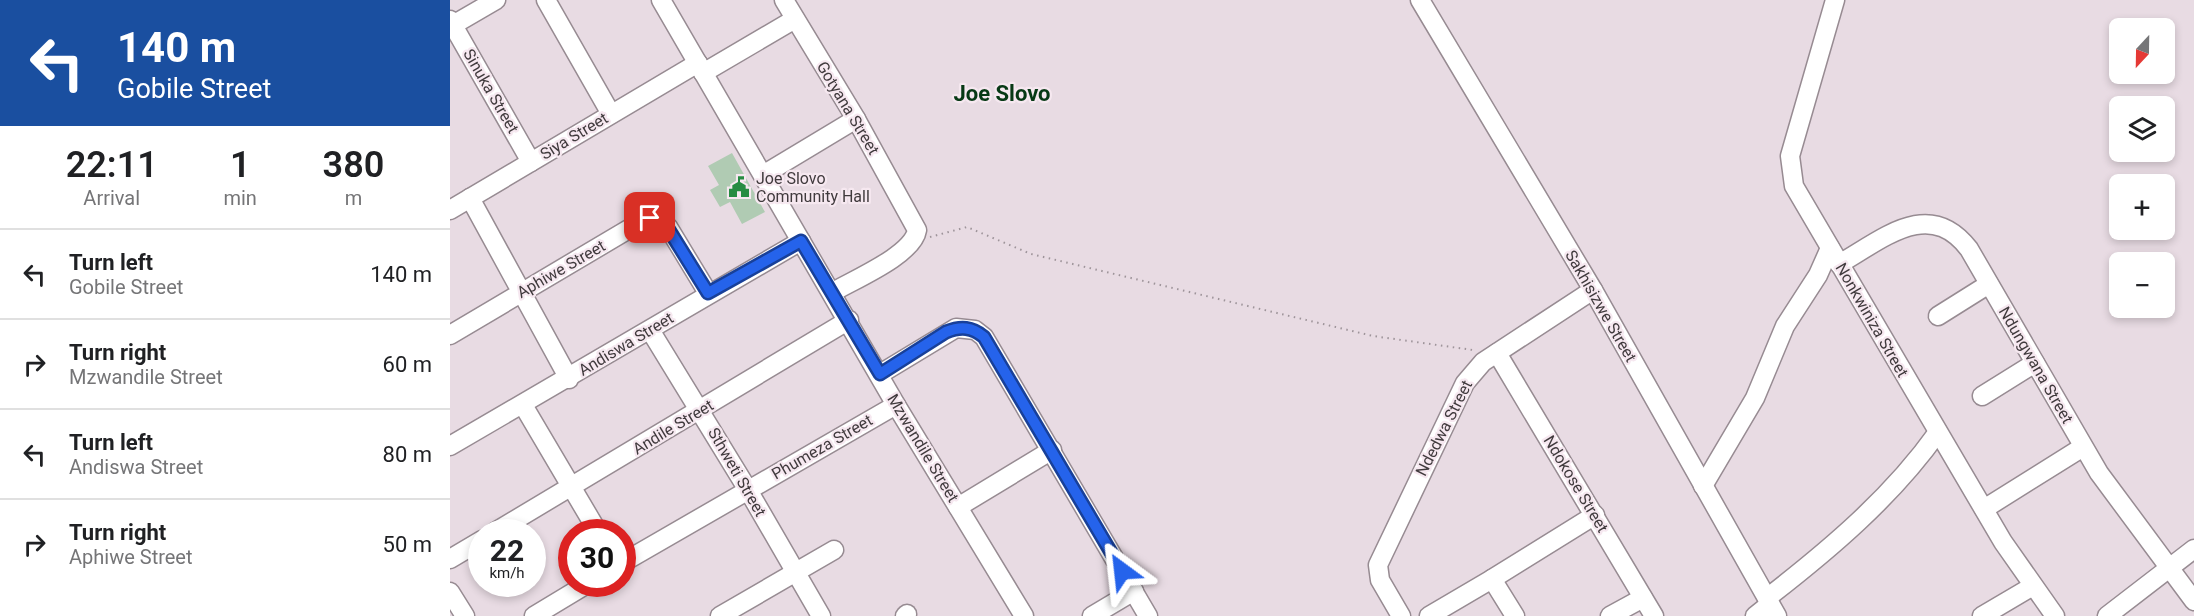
<!DOCTYPE html>
<meta charset="utf-8">
<style>
:root{--surface:#fff;--page:#f6f6f6;--text:#202124;--muted:#757577;--line:#e0e0e0}
body{margin:0;font-family:Roboto,sans-serif;background:var(--page);color:var(--text);height:100vh;display:flex;flex-direction:column;font-size:22px;white-space:nowrap}
*{box-sizing:border-box;margin:0}
p{font-size:20px;color:var(--muted)}
.icon{flex:none;width:33px;height:33px;fill:none;stroke:currentColor;stroke-width:2;stroke-linecap:round;stroke-linejoin:round}
.map{position:relative;flex:1;overflow:hidden}
.details{display:flex;flex-direction:column;background:var(--surface);width:450px}
.details>*{flex:none}
.guide{background:#1a4fa0;color:#fff;overflow:hidden}
.needle{width:39px;rotate:202deg}
.controls{position:absolute;left:1659px;top:18px;display:grid;gap:12px}
.controls a{display:grid;place-items:center;width:66px;height:66px;border-radius:9px;background:var(--surface);box-shadow:0 3px 9px #0003;font-size:30px}
.speed{position:absolute;left:18px;top:519px;display:flex;gap:12px;font-size:30px;font-weight:700;text-align:center}
.speed>*{display:grid;place-content:center;width:78px;height:78px;border-radius:50%;background:var(--surface);box-shadow:0 3px 9px #0003;line-height:1}
.speed small{font-size:15px;font-weight:400}
.speed .limit{border:9px solid #d22;background:#fff;color:#111}
.pin{position:absolute;display:grid;place-items:center;width:51px;height:51px;color:#fff;margin:-26px;border-radius:12px;box-shadow:0 3px 9px #0006}
.me{position:absolute;width:66px;margin:-33px;rotate:330deg;stroke-linejoin:round;filter:drop-shadow(0 0 4px #0008)}
.turn{display:flex;align-items:center;gap:21px;height:126px;padding:0 18px;font-size:27px}
.turn .icon{width:78px;height:78px;stroke-width:2.5}
.turn b{display:block;font-size:42px;line-height:51px}
.eta{display:flex;justify-content:space-evenly;align-items:center;height:102px;text-align:center}
.eta b{font-size:36px;font-weight:600;line-height:42px}
ul{padding:0;list-style:none}
li{display:flex;align-items:center;gap:18px;height:90px;padding:0 18px;border-top:2px solid var(--line)}
li div{flex:1}
li b{display:block;font-size:22px}
li em{font-style:normal}
main{display:flex;flex:1;min-height:0}
.map>svg:first-child{display:block}
.building{fill:#b0cbb3}
.lines{fill:none;stroke-linecap:round;stroke-linejoin:round}
.minor-casing{stroke:#978b92;stroke-width:21}
.path{stroke:#9e949a;stroke-width:2;stroke-dasharray:1.5 4.5;stroke-linecap:butt}
.minor{stroke:#fff;stroke-width:18}
.route-casing{stroke:#184099;stroke-width:15}
.route{stroke:#2563eb;stroke-width:10}
.labels{text-anchor:middle;dominant-baseline:central;stroke-width:4.5;stroke-linejoin:round;paint-order:stroke}
.street-label{font-size:16px;fill:#403a3d;stroke:#f6e8f0}
.poi-label{font-size:16px;fill:#403a3d;stroke:#f6e8f0;text-anchor:start}
.district-label{font-size:22px;font-weight:bold;fill:#073915;stroke:#f6e8f0}
</style>
<main>
<section class="details">
<div class="guide">
<div class="turn"><svg class="icon" aria-label="left" viewBox="0 0 24 24"><path d="M17 20v-9H6M10 6l-5 5 5 5"/></svg><div><b>140 m</b>Gobile Street</div></div>
</div>
<div class="eta">
<div><b>22:11</b><p>Arrival</p></div>
<div><b>1</b><p>min</p></div>
<div><b>380</b><p>m</p></div>
</div>
<ul>
<li><svg class="icon" aria-label="left" viewBox="0 0 24 24"><path d="M17 20v-9H6M10 6l-5 5 5 5"/></svg><div><b>Turn left</b><p>Gobile Street</p></div><em>140 m</em></li>
<li><svg class="icon" aria-label="right" viewBox="0 0 24 24"><path d="M7 20v-9h11M14 6l5 5-5 5"/></svg><div><b>Turn right</b><p>Mzwandile Street</p></div><em>60 m</em></li>
<li><svg class="icon" aria-label="left" viewBox="0 0 24 24"><path d="M17 20v-9H6M10 6l-5 5 5 5"/></svg><div><b>Turn left</b><p>Andiswa Street</p></div><em>80 m</em></li>
<li><svg class="icon" aria-label="right" viewBox="0 0 24 24"><path d="M7 20v-9h11M14 6l5 5-5 5"/></svg><div><b>Turn right</b><p>Aphiwe Street</p></div><em>50 m</em></li>
</ul>
</section>
<div class="map">
<svg width="1744" height="616" viewBox="0 0 1744 616">
<rect width="100%" height="100%" fill="#e8dbe3"/>
<polygon class="building" points="282,153 315,212 292,224 280,202 270,207 260,190 269,185 258,166"/>
<g class="lines">
<defs>
<g id="minor">
<polyline points="96,0 161,114"/>
<polyline points="211,0 446,405 574,616"/>
<path d="M334 0 406 119 467 230C463 255 405 279 383 292"/>
<polyline points="970,0 1143,290 1327,616"/>
<polyline points="1385,0 1340,156 1344,186 1553,542 1605,616"/>
<polyline points="0,20 81,162"/>
<polyline points="3,25 46,0"/>
<polyline points="253,73 345,19"/>
<polyline points="313,175 406,119"/>
<polyline points="20,198 119,379"/>
<polyline points="0,210 248,63"/>
<path d="M1389 264C1433 239 1479 197 1519 249L1649 473 1744 601"/>
<polyline points="1488,316 1539,284"/>
<polyline points="200,330 298,490 371,616"/>
<polyline points="0,335 189,223 204,218 218,227 258,293"/>
<polyline points="1047,353 1204,616"/>
<polyline points="430,374 506,328 525,330 534,337 698,616"/>
<polyline points="1532,396 1585,363"/>
<polyline points="73,405 148,532"/>
<polyline points="0,446 351,241"/>
<polyline points="1253,486 1305,398 1335,326 1368,275 1380,248"/>
<polyline points="508,507 602,450"/>
<polyline points="1534,509 1633,447"/>
<polyline points="45,532 399,320"/>
<polyline points="0,559 32,540"/>
<polyline points="172,563 446,405"/>
<polyline points="1042,579 1145,515"/>
<polyline points="0,592 15,616"/>
<path d="M1317 598C1379 550 1442 497 1488 432"/>
<polyline points="84,616 137,584"/>
<polyline points="270,616 384,550"/>
<polyline points="455,616 457,614"/>
<polyline points="642,616 684,591"/>
<polyline points="951,616 930,580 928,565 1015,383 1033,362 1143,290"/>
<polyline points="979,616 1042,579 1065,616"/>
<polyline points="1160,616 1193,598"/>
<polyline points="1305,616 1320,604"/>
<polyline points="1532,616 1583,586"/>
<polyline points="1657,616 1744,549"/>
</g>
</defs>
<use href="#minor" class="minor-casing"/>
<polyline class="path" points="480,237 517,227 581,254 923,336 1023,350"/>
<use href="#minor" class="minor"/>
</g>
<g class="lines">
<defs>
<path id="route" d="M200 218 214 222 258 293 351 241 430 374 496 332C511 326 522 327 534 337L672 571"/>
</defs>
<use href="#route" class="route-casing"/>
<use href="#route" class="route"/>
</g>
<defs>
<symbol id="civic-bare" viewBox="-9 -9 18 18"><path d="M-.6-6.5H3V-4.5H.6V-3L4-1V1h2V6H-6V1h2V-1L-.6-3ZM-1.2 2.5V6h2.4V2.5Z" fill="#278c42" stroke="#f6e8f0" stroke-width="2.5" paint-order="stroke"/></symbol>
</defs>
<g fill-rule="evenodd">
<use href="#civic-bare" x="274" y="172" width="30" height="30"/>
</g>
<g class="labels">
<g class="street-label">
<text transform="translate(41 91) rotate(60)">Sinuka Street</text>
<text transform="translate(398 108) rotate(59)">Gotyana Street</text>
<text transform="translate(124 136) rotate(-31)">Siya Street</text>
<text transform="translate(111 269) rotate(-30)">Aphiwe Street</text>
<text transform="translate(1151 306) rotate(60)">Sakhisizwe Street</text>
<text transform="translate(1422 320) rotate(60)">Nonkwiniza Street</text>
<text transform="translate(176 344) rotate(-31)">Andiswa Street</text>
<text transform="translate(1586 365) rotate(60)">Ndungwana Street</text>
<text transform="translate(223 427) rotate(-31)">Andile Street</text>
<text transform="translate(994 428) rotate(-63)">Ndedwa Street</text>
<text transform="translate(372 447) rotate(-30)">Phumeza Street</text>
<text transform="translate(473 448) rotate(59)">Mzwandile Street</text>
<text transform="translate(287 472) rotate(60)">Sthweti Street</text>
<text transform="translate(1126 484) rotate(59)">Ndokose Street</text>
</g>
<g class="poi-label">
<text x="306" y="178">Joe Slovo<tspan x="306" dy="18">Community Hall</tspan></text>
</g>
<g class="district-label">
<text x="552" y="93">Joe Slovo</text>
</g>
</g>
</svg>
<div class="controls">
<a><svg class="needle" viewBox="-14 -14 28 28"><path d="M0-13l5 13h-10z" fill="#e53935"/><path d="M0 13l5-13h-10z" fill="#757577"/></svg></a>
<a><svg class="icon" aria-label="layers" viewBox="0 0 24 24"><path d="M12 4l9 5-9 5-9-5zM3 14l9 5 9-5"/></svg></a>
<a>+</a>
<a>−</a>
</div>
<div class="speed"><div>22<small>km/h</small></div><div class="limit">30</div></div>
<div class="pin" style="left:200px;top:218px;background:#d93025"><svg class="icon" aria-label="arrive" viewBox="0 0 24 24"><path d="M6 21V4h12l-3 4 3 4H6"/></svg></div>
<svg class="me" style="left:672px;top:571px" viewBox="-20 -20 40 40"><path d="M0-17L14 15 0 8-14 15z" fill="#2563eb" stroke="#fff" stroke-width="4"/></svg>
</div>
</main>
